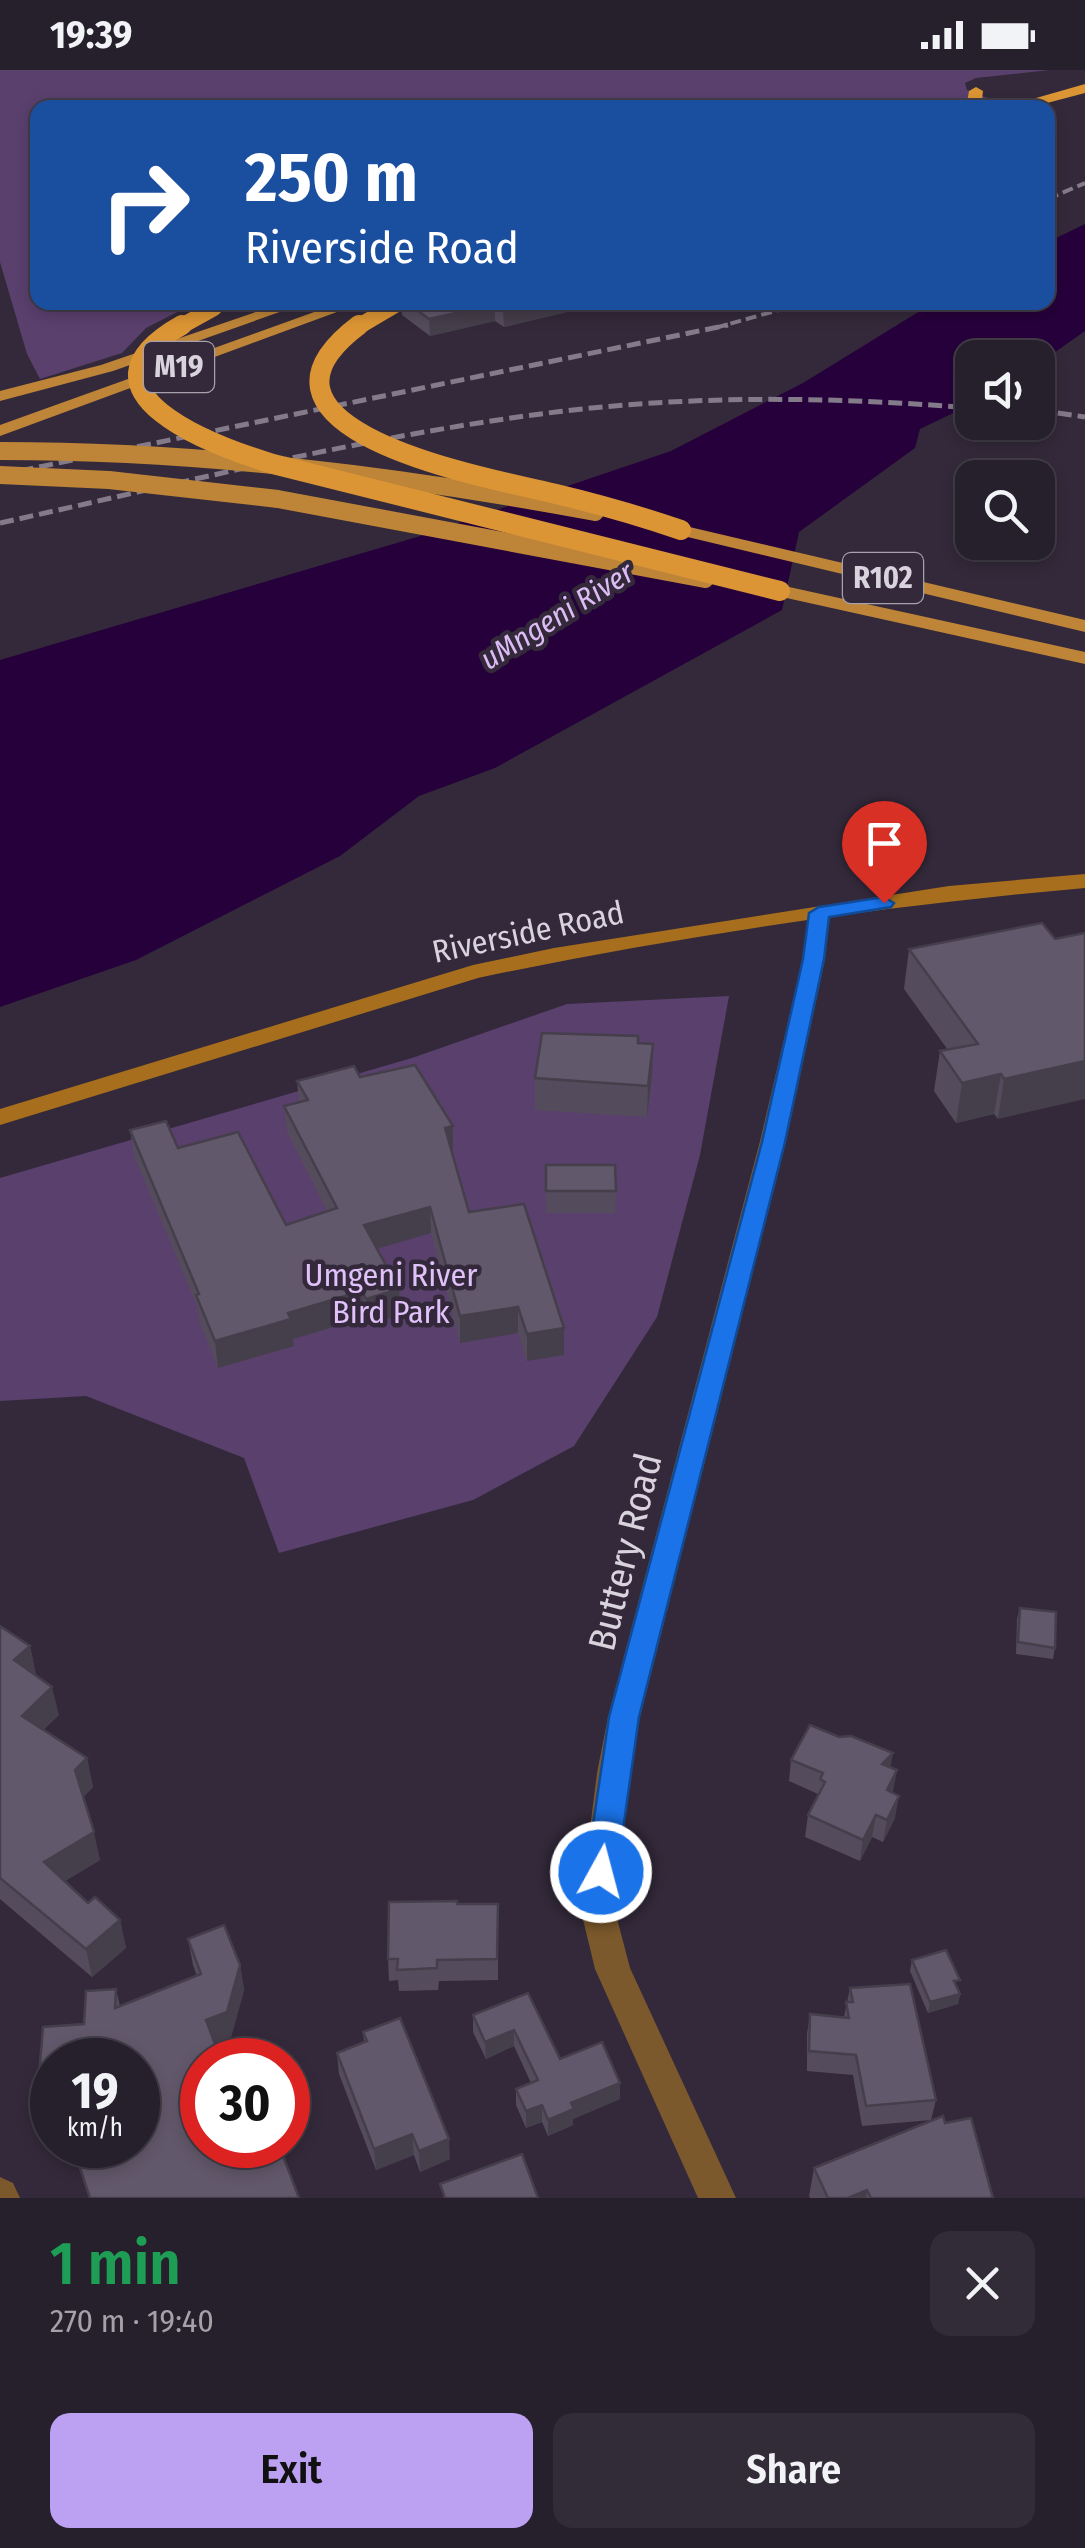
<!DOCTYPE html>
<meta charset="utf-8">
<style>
:root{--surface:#261f2c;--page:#322c38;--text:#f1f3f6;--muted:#a4a2a9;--line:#423d48;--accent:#bca0f2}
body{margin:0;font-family:"Fira Sans Condensed",sans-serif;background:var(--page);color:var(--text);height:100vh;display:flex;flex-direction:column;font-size:38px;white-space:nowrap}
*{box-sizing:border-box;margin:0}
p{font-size:32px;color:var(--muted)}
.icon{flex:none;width:55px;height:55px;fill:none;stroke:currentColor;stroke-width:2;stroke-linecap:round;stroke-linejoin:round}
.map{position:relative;height:2128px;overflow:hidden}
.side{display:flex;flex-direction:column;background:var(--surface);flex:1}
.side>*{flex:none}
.top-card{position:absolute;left:30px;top:30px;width:1025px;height:210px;border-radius:20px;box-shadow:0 5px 15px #0003,0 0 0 2px var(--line);background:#1a4fa0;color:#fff;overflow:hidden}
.tools{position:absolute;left:955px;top:270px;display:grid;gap:20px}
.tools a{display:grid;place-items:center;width:100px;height:100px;border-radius:20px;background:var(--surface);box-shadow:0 5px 15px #0003,0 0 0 2px var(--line);font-size:50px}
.speed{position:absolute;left:30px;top:1968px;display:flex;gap:20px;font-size:50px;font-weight:700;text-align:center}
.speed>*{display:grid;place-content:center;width:130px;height:130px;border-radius:50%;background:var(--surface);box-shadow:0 5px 15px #0003,0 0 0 2px var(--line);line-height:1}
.speed small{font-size:25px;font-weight:400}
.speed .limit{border:15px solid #d22;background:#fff;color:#111}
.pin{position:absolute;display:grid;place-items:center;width:85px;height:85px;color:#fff;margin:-102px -42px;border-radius:50% 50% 50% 0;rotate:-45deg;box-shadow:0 0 10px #0007}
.pin .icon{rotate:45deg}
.me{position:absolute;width:110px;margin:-55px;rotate:7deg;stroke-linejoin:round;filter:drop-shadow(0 0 8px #0008)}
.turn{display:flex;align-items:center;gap:35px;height:210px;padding:0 50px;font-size:45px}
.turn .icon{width:130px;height:130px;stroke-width:2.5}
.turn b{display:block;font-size:70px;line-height:85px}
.round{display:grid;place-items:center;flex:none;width:105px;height:105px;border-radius:20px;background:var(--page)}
.head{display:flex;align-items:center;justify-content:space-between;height:170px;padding:0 50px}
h1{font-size:60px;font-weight:600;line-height:75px;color:#1e9e55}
.button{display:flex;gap:20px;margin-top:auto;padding:20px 50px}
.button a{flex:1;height:115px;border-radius:20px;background:var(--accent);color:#111;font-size:40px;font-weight:600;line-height:115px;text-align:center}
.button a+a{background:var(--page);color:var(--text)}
.status{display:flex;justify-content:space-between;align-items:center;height:70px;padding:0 50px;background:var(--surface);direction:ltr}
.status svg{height:28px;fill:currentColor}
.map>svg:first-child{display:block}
.green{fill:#5a406d}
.water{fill:#26003b}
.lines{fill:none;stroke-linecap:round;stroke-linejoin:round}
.street{fill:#7c592c;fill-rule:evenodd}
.secondary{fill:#a76f1d;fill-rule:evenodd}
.primary{fill:#be8538;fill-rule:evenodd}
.highway{fill:#db9534;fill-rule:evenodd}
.rail-far1{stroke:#837b89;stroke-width:4;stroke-dasharray:11 5;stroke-linecap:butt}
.rail{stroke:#837b89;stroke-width:5;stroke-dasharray:14 6;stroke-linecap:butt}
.primary-bridge{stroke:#be8538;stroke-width:18}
.highway-bridge-far1{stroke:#db9534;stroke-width:16}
.highway-bridge{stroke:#db9534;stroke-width:20}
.wall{fill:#544c5c}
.shaded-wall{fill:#453e4b}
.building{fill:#62586b;stroke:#453e4b;stroke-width:2.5}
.route{fill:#1a73e8;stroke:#114b97;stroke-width:2.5}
.labels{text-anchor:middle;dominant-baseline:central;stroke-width:9;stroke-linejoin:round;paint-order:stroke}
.shield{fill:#33293a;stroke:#a7a0ad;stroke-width:2.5}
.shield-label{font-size:30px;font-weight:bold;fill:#d9d3de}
.far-water-label{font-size:30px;font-style:italic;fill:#dcbcf5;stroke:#33293a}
.street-label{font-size:32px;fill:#d9d3de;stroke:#33293a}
.park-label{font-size:32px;fill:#e1c1fa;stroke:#33293a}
.near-street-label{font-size:38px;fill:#d9d3de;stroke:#33293a}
</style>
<div class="status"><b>19:39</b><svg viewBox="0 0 49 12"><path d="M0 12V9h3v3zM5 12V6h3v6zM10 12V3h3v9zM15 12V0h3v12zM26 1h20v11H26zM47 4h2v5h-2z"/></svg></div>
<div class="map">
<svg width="1085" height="2128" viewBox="0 0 1085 2128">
<rect width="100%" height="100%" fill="#33293a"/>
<g class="green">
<polygon points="0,0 1050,0 976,8 965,13 967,20 1000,33 982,38 38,38 38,232 195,233 146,258 122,283 40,309 27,284 0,192"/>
<polygon points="729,926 700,1085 657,1247 574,1376 473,1430 279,1483 244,1388 86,1326 0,1331 0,1108 412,988 567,934"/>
</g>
<polygon class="water" points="1085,154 1085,261 1038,294 1038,288 972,288 972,334 920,359 915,378 799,462 782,540 495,698 419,726 340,786 136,890 0,937 0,590 417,467 671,381 803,313 933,233 1048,232 1048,172"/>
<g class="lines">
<g class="street">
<polygon points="819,836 830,843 825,889 786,1071 640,1647 629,1703 614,1837 630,1898 736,2128 698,2128 595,1899 580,1837 597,1703 608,1647 760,1071 803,889 808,843"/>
<polygon points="0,2107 13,2113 20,2128 0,2128"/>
</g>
<path class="secondary" d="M1085 804V818C882 836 677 866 478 908L0 1055V1039L473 895 554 878 949 816Z"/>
<g class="primary">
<polygon points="285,232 308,232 113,301 0,331 0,321 101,295"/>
<polygon points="342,232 364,232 0,366 0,355"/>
<polygon points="681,455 1085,550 1085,562 675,464 672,460"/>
<polygon points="780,515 1085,582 1085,594 773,525 771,521"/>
</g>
<g class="highway">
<polygon points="1085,14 1085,23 1028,38 1001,38"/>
<polygon points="976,17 983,21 981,38 966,38 969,21"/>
</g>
<g class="rail-far1">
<polyline points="1048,129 1085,113"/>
<polyline points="715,258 807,232"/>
</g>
<g class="rail">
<polyline points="1038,340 1085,347"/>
<polyline points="0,405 728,255"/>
<path d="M0 453C187 412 374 364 564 341 700 325 836 327 972 338"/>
</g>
<g class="primary-bridge">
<path d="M0 381C201 381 397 405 595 442"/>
<polyline points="0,405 109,410 278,429 705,509"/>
</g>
<g class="highway-bridge-far1">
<polyline points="178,258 214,238"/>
<polyline points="356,258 400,232"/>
</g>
<g class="highway-bridge">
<path d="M182 255C64 321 214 376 273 394L780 521"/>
<path d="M359 255C218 361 494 409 556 424 598 434 640 446 681 460"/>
</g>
</g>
<g class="wall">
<polygon points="401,232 574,232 567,234 567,242 504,257 495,251 430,266 402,245"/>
<polygon points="1042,853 998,1049 994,1044 956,1053 934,1021 940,981 948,980 904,919 909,879"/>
<polygon points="638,973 652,1005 647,1047 535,1040 535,1008"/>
<polygon points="360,1007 453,1082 452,1082 469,1142 564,1258 564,1285 527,1291 518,1263 460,1273 431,1163 377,1178 399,1219 401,1245 368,1255 364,1248 293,1269 294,1276 218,1298 199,1251 198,1238 134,1086 130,1060 286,1155 327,1141 287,1062 284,1036 299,1032 297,1011"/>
<polygon points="546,1095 616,1121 615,1143 546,1143"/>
<polygon points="1020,1538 1055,1578 1053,1589 1016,1584 1017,1549"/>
<polygon points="0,1556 30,1576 36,1605 59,1645 43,1660 87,1688 93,1717 83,1727 100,1790 65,1811 88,1833 120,1850 126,1878 92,1907 0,1829"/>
<polygon points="791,1690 891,1698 895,1748 883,1772 872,1767 860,1791 805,1767 808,1745 818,1724 789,1711"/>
<polygon points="457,1834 498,1834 498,1910 439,1911 438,1920 399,1921 398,1910 389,1911 388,1889"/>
<polygon points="224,1855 240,1895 244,1920 231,1967 215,1973 221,1990 202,1990 202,2075 279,2075 299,2128 89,2128 76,2086 102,2075 138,2075 138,2060 154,2052 140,2013 138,2013 138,1990 52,1990 52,2030 46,2030 39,2006 43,1957 84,1954 86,1921 116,1919 120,1936 197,1906 193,1895 188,1869"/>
<polygon points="912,1890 958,1919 960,1924 958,1934 928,1943 910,1901"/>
<polygon points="850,1918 936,2030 931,2050 862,2056 853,2005 807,2001 807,1964 810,1944 844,1947"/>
<polygon points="528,1923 560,1989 620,2013 620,2029 573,2049 573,2055 548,2066 542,2052 526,2058 516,2035 516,2019 531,2013 514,1976 486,1989 473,1962 473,1945"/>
<polygon points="363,1962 450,2089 420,2102 414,2085 376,2100 339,2004 337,1983 364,1972"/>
<polygon points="945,2053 993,2128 810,2128 809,2126 814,2098"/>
</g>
<g class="shaded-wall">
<polygon points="536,232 574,232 567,234 567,242 504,257 503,240"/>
<polygon points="495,234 495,251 430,266 429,249"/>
<polygon points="653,974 652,1005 647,1047 648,1016"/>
<polygon points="1085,991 1085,1029 998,1049 1004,1009"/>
<polygon points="1001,1004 994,1044 956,1053 962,1013"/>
<polygon points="453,1056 453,1082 446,1084 445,1058"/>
<polygon points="430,1137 431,1163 366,1182 364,1155"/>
<polygon points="399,1219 401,1245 368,1255 366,1229"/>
<polygon points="362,1221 364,1248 293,1269 294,1276 218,1298 215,1271 288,1243"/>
<polygon points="518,1237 518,1263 460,1273 460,1246"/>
<polygon points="564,1258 564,1285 527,1291 527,1264"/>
<polygon points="30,1576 36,1605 14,1590"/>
<polygon points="52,1617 59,1645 28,1674 22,1646"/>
<polygon points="893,1683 889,1705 882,1694"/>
<polygon points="87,1688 93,1717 81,1729 75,1700"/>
<polygon points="897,1700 893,1722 883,1742 887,1720"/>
<polygon points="899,1726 895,1748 883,1772 887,1750"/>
<polygon points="876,1745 872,1767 860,1791 863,1770"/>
<polygon points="94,1762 100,1790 51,1819 44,1792"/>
<polygon points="120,1850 126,1878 92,1907 86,1879"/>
<polygon points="240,1895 244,1920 231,1967 210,1975 206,1950"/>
<polygon points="960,1924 958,1934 928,1943 930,1932"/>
<polygon points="514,1960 514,1976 486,1989 485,1972"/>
<polygon points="620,2013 620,2029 573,2049 573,2055 548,2066 548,2050 571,2033"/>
<polygon points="542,2035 542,2052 526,2058 526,2041"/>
<polygon points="412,2064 414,2085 376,2100 374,2079"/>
<polygon points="449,2069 450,2089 420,2102 419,2081"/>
<polygon points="867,2120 866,2128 848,2128"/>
</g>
<g class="building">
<polygon points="406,232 536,232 503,240 495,234 429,249"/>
<polygon points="1042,853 1055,869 1085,863 1085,991 1004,1009 1001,1004 962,1013 940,981 978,974 909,879"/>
<polygon points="542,963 638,966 638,973 653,974 648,1016 535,1008"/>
<polygon points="415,995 453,1056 445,1058 469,1142 524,1134 564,1258 527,1264 518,1237 460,1246 430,1137 364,1155 399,1219 366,1229 362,1221 288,1243 291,1249 215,1271 196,1225 199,1224 130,1060 166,1051 178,1078 238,1062 286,1155 337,1138 284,1036 308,1030 297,1011 354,996 360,1007"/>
<polygon points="546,1095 615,1095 616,1121 546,1121"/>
<polygon points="1020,1538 1056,1542 1055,1578 1018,1572"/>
<polygon points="0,1556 30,1576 14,1590 52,1617 22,1646 87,1688 75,1700 94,1762 44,1792 88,1833 95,1827 120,1850 86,1879 0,1808"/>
<polygon points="810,1655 839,1667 851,1666 893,1683 882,1694 897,1700 887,1720 899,1726 887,1750 876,1745 863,1770 808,1745 825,1712 820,1709 823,1703 791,1690"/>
<polygon points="457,1831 457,1834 498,1834 497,1889 437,1890 437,1898 397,1900 398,1889 388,1889 389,1832"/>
<polygon points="224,1855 240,1895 227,1942 206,1950 221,1990 202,1990 202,2075 279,2075 299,2128 90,2128 76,2086 102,2075 138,2075 138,2060 157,2051 138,1996 138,1990 135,1988 52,1990 52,2005 39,2006 43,1957 84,1954 86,1921 116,1919 115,1938 201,1904 188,1869"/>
<polygon points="946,1880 960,1910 954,1911 960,1924 930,1932 912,1890"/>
<polygon points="910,1914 936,2030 866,2036 856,1985 809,1981 810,1944 849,1948 846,1932 853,1932 850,1918"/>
<polygon points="528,1923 560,1989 602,1972 620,2013 571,2033 574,2039 548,2050 542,2035 526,2041 516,2019 538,2010 514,1960 485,1972 473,1945"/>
<polygon points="400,1948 449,2069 419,2081 412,2064 374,2079 337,1983 367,1971 363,1962"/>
<polygon points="943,2046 945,2053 971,2048 993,2128 871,2128 867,2120 848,2128 828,2128 814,2098"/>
<polygon points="522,2084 538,2128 445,2128 440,2114"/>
</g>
<polygon class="route" points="884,827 894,833 891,837 829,847 824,889 785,1072 639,1647 617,1802 612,1811 601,1815 590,1811 586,1802 609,1647 762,1072 803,889 809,843 819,837"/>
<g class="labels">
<g class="shield">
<rect x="144" y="272" width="70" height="50" rx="8"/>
<rect x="843" y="483" width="80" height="50" rx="8"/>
</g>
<g class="shield-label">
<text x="179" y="297">M19</text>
<text x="883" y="508">R102</text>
</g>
<g class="far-water-label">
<text transform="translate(557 546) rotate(-32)">uMngeni River</text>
</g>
<g class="street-label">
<text transform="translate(528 862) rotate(-12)">Riverside Road</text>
</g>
<g class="park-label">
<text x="391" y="1205">Umgeni River<tspan x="391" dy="37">Bird Park</tspan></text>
</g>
<g class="near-street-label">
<text transform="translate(625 1482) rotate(-76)">Buttery Road</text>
</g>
</g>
</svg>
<div class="tools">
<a><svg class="icon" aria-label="sound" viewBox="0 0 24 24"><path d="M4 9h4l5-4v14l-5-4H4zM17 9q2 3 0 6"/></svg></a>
<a><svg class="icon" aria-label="search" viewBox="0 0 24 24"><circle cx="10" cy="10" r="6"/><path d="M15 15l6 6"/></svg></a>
</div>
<div class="speed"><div>19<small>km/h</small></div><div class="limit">30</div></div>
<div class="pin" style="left:884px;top:833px;background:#d93025"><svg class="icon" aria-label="arrive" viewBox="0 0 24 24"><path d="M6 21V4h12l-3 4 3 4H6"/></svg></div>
<svg class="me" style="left:601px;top:1802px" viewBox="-20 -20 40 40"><circle r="17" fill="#1a73e8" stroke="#fff" stroke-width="3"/><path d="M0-11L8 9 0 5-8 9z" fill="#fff"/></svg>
<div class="top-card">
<div class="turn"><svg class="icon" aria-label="right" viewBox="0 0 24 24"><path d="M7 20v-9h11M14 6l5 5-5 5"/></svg><div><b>250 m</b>Riverside Road</div></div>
</div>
</div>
<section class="side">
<div class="head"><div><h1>1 min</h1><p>270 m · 19:40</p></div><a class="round"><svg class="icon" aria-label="close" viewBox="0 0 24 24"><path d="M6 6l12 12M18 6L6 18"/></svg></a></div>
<div class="button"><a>Exit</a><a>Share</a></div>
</section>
